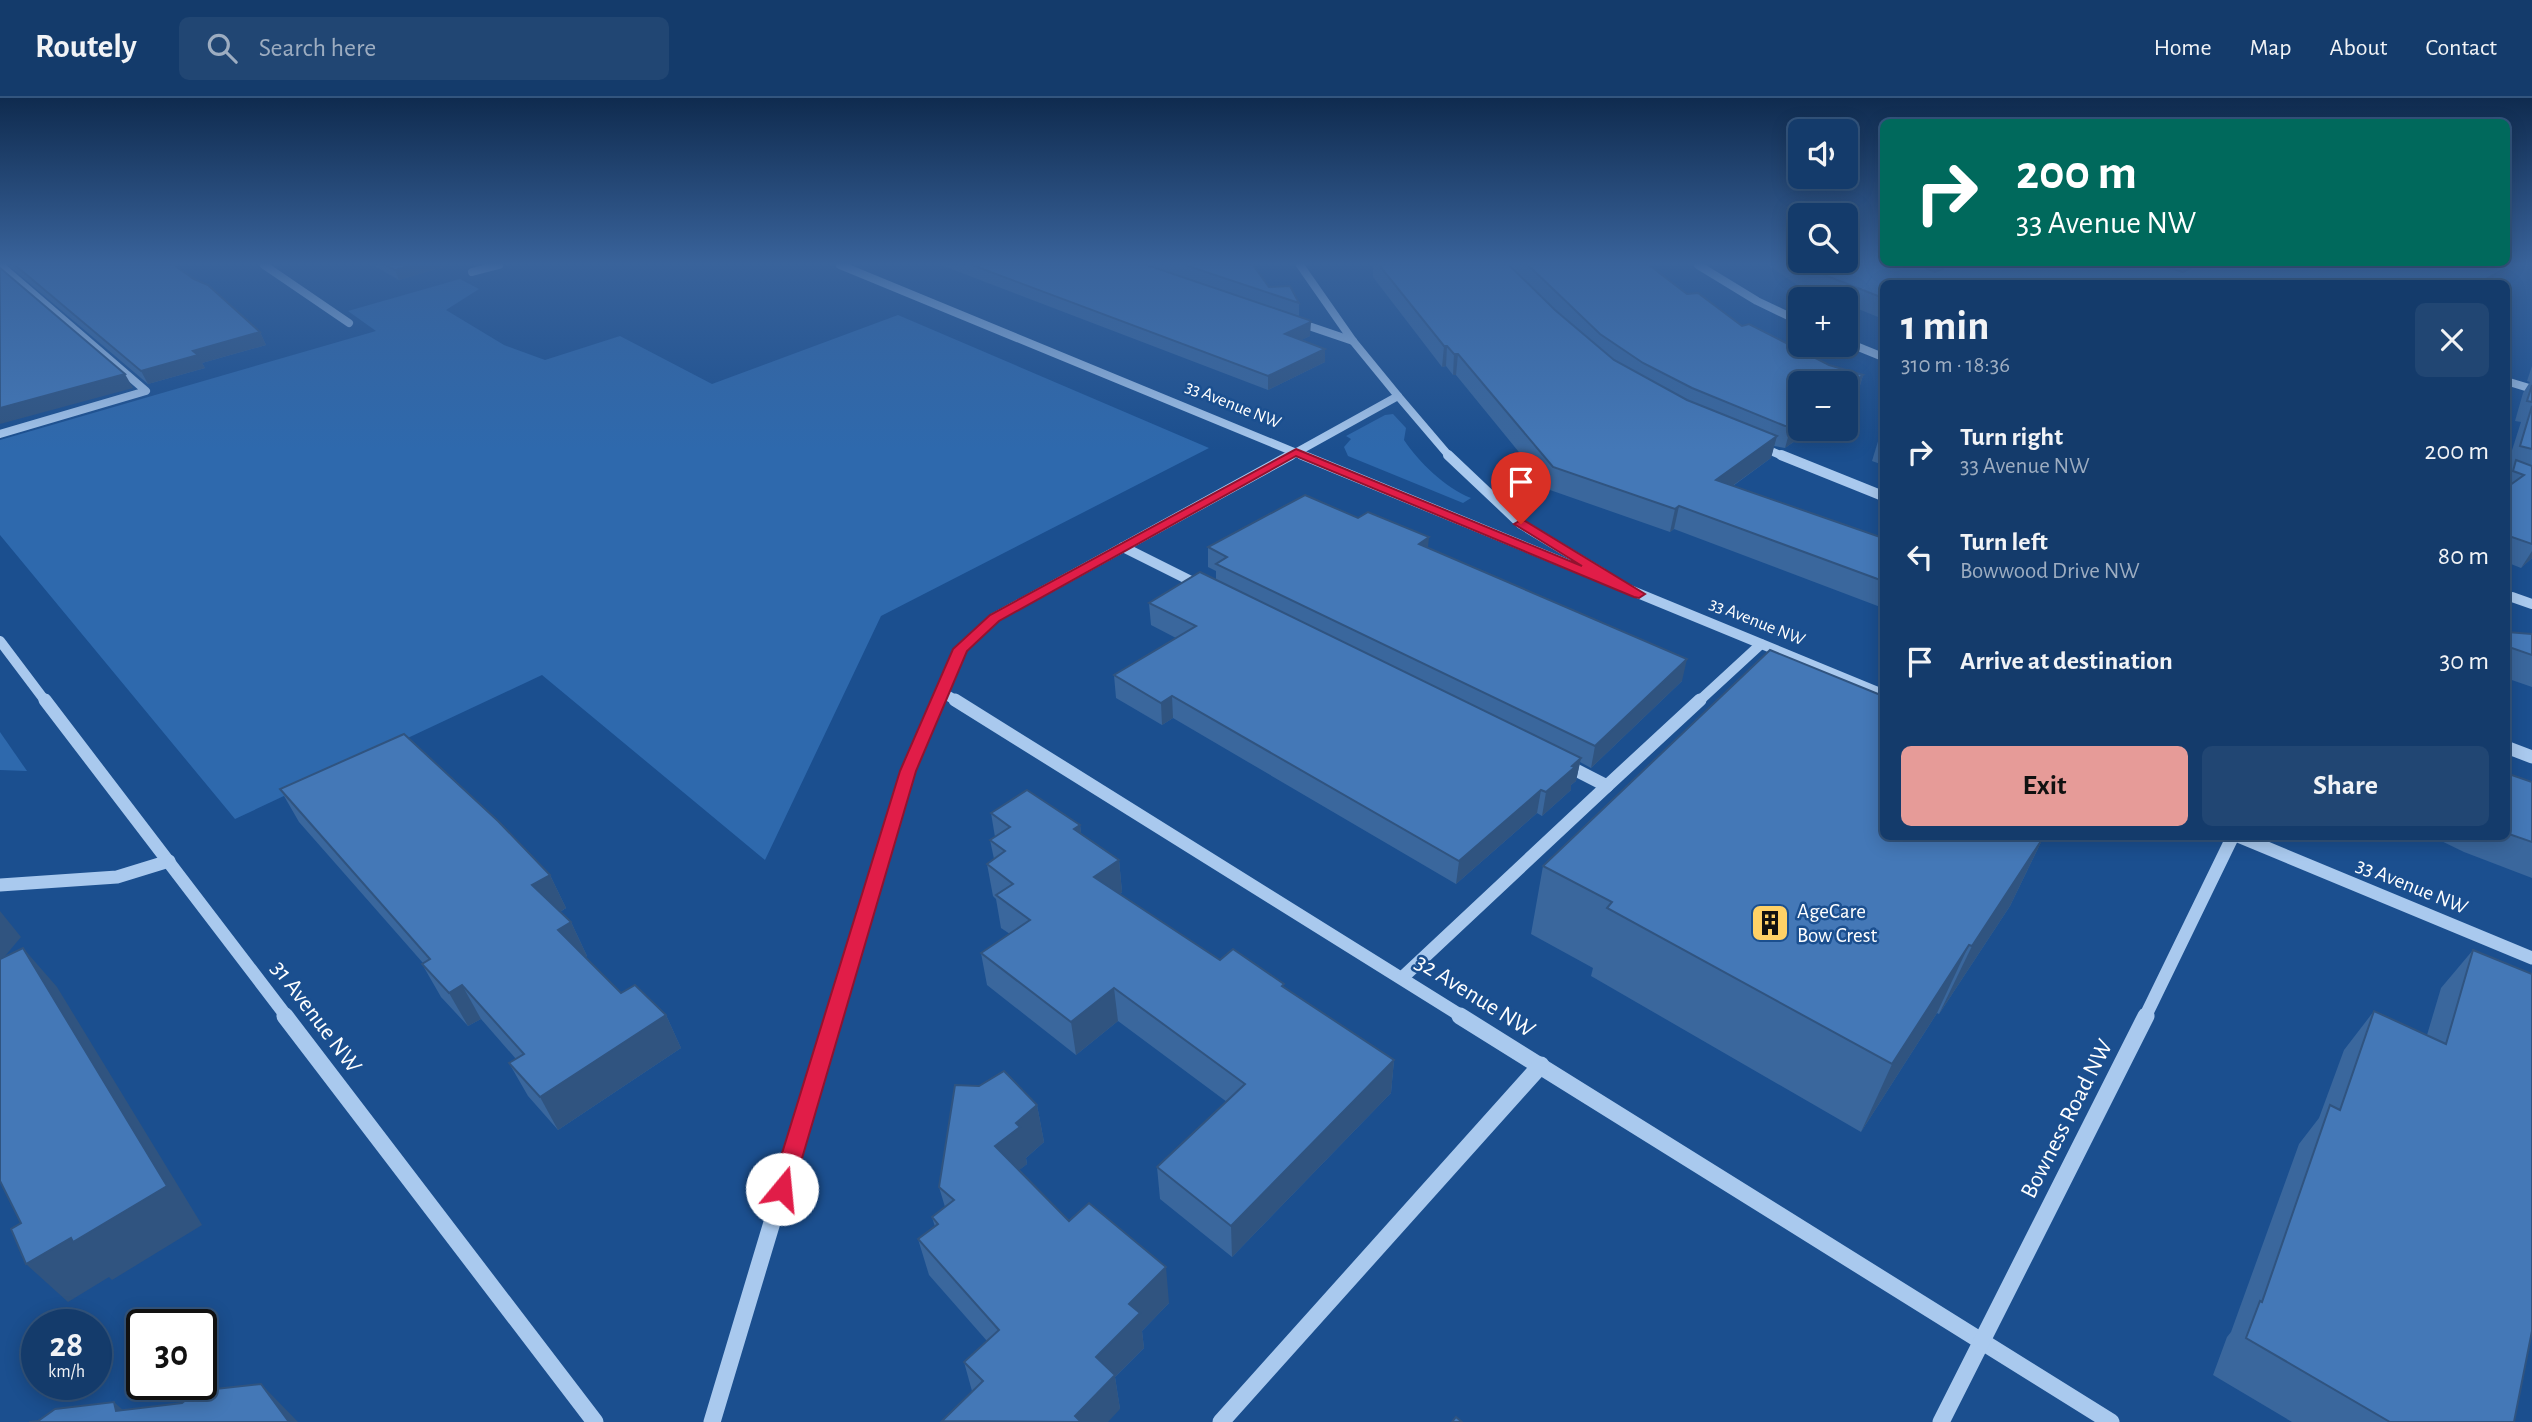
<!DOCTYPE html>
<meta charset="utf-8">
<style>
:root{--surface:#143b6b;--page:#214673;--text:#f1f3f6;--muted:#9dadc1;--line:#33557e;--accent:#e69b98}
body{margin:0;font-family:"Alegreya Sans",sans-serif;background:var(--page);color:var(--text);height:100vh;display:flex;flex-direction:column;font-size:26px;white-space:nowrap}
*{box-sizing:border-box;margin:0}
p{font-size:23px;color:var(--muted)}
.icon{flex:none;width:38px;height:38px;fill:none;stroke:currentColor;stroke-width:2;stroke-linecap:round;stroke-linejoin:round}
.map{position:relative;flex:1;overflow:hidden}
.side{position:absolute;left:1880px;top:182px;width:630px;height:560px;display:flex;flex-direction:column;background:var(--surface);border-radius:10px;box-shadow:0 4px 18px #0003,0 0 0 2px var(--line)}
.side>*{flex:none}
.guide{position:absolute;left:1880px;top:21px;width:630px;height:147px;border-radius:10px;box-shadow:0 4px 18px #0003,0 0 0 2px var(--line);background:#00695c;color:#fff;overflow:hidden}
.fabs{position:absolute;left:1788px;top:21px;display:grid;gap:14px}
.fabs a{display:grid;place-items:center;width:70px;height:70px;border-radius:10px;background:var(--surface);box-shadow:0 4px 18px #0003,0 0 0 2px var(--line);font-size:35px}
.speed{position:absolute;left:21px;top:1211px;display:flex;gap:14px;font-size:35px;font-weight:700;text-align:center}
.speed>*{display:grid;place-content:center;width:91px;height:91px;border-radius:50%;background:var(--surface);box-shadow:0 4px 18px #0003,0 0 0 2px var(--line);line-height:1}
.speed small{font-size:18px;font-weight:400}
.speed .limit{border:4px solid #111;border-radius:10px;background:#fff;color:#111}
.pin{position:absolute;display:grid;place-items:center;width:60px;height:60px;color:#fff;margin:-72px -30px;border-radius:50% 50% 50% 0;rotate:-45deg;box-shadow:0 0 7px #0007}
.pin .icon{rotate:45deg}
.me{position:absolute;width:77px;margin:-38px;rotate:17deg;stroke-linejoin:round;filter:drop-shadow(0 0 5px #0008)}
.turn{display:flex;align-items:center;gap:24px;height:147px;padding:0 21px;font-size:32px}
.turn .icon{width:91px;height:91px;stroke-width:2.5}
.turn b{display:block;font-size:49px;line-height:60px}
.round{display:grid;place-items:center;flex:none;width:74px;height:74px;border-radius:10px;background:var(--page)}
.summary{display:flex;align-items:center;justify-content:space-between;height:119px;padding:0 21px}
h1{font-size:42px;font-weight:700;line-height:52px}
.action{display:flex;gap:14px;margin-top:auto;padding:14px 21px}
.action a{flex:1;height:80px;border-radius:10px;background:var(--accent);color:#111;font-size:28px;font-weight:700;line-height:80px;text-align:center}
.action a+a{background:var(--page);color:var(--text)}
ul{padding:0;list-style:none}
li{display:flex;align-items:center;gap:21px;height:105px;padding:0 21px}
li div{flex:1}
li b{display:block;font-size:26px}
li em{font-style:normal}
header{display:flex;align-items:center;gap:42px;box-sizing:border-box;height:98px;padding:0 35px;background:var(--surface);border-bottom:2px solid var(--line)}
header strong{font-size:33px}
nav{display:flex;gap:38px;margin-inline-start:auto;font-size:24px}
.search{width:490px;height:63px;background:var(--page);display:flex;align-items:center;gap:18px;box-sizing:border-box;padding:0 24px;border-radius:10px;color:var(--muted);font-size:26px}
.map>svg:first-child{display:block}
.green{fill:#2e69ad}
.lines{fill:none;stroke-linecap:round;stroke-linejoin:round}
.minor-far3{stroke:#a9c9ee;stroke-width:8}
.minor-far2{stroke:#a9c9ee;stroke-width:10}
.minor-far1{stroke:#a9c9ee;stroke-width:13}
.minor{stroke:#a9c9ee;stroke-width:17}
.wall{fill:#3a679d}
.shaded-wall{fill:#305480}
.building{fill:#4478b7;stroke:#305480;stroke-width:2}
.route{fill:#e11d48;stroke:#92132f;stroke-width:2}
.labels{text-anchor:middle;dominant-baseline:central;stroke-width:5;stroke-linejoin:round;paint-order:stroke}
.far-street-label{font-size:18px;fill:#fff;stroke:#1b4f8f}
.street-label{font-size:21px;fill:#fff;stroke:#1b4f8f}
.poi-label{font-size:21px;fill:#fff;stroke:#1b4f8f;text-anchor:start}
.near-street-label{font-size:24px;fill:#fff;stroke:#1b4f8f}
</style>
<header>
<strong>Routely</strong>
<div class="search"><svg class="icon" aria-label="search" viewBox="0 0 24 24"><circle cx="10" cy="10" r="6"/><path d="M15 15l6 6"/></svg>Search here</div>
<nav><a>Home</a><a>Map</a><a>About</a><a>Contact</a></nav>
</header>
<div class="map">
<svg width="2532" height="1324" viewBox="0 0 2532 1324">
<rect width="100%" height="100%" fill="#1b4f8f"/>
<g class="green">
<polygon points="460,181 479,191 446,212 504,247 545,262 620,238 712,286 898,217 1209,350 881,518 765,762 542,577 235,721 0,437 0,342 376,233 348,213"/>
<path d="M1393 316 1406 330 1404 342C1419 364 1445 390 1471 400L1463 405 1348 358 1344 349 1351 341 1346 338 1385 317Z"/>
<polygon points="0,634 27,673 0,672"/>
</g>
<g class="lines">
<g class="minor-far3">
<polyline points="0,167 146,293 0,336"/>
<polyline points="264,167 349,225"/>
<polyline points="840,167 1306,359"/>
<polyline points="1698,167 1757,203 1801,224"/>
<polyline points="472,174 499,167"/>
<polyline points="1297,224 1353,243"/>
<polyline points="1846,244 1883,259"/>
<polyline points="2506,283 2532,291"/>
<polyline points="1398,298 1450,359"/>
<polyline points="1759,348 1785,359"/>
<polyline points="1288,359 1398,298 1353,243 1300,167"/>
</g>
<g class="minor-far2">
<polyline points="1302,357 1883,596"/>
<polyline points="1448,357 1521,426 1602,475"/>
<polyline points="1781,357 1883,398"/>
<polyline points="1123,449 1201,488"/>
<polyline points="2512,499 2532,506"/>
<polyline points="0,543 46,604"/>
<polyline points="942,594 958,604"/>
<polyline points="937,604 960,551 994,520 1291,357"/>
<polyline points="1698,604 1761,546"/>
</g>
<g class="minor-far1">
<polyline points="45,602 287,919"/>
<polyline points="955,602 1463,919"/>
<polyline points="2506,649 2532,659"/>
<polyline points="1566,667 1607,688 1700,602"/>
<polyline points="2238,738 2532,860"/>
<polyline points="0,787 117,779 169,763"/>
<polyline points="1403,879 1607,688"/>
<polyline points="834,919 908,673 938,602"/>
<polyline points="2145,919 2233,738"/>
</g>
<g class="minor">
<polyline points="285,918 595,1324"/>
<polyline points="1460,918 2111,1324"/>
<polyline points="712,1324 834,918"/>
<polyline points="1221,1324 1541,967"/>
<polyline points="1941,1324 2146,918"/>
</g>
</g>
<g class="wall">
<polygon points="8,167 174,167 260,234 266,247 202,265 205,270 148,286"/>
<polygon points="373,167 450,167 399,182"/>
<polygon points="941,167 1147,167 1310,238 1301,242 1325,264 1268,292"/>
<polygon points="1148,167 1253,167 1269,189 1299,205 1299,218"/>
<polygon points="1373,167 1649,167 1687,196 1742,228 1829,267 1863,277 1857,298 1801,331 1812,331 1785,350 1774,348 1771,360 1733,388 1883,440 1883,510 1674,431 1670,434 1550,392 1456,277 1453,277 1446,268 1442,269 1373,179"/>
<polygon points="1768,167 2378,167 2384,169 2430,170 2503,184 2500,186 1883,186 1883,221 1846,206 1846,201 1834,201 1796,186"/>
<polygon points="2532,268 2532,460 2521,470 2506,464 2506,378 2511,370 2507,368 2521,324 2515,323 2523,295 2530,284 2527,283"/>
<polygon points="1883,337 1883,367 1872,363 1879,340"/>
<polygon points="1208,449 1428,450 1682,583 1591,670 1580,664 1576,683 1571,687 1571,692 1542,718 1537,715 1456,786 1173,620 1162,627 1116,600 1114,577 1176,540 1151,527 1149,505 1216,482 1216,473 1208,469"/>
<polygon points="2507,534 2532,536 2532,589 2506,580 2506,535"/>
<polygon points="2506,675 2532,684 2532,780 2464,754 2431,738 2506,738"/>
<polygon points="280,691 550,777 566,810 560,814 571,824 587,858 585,859 621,895 666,917 681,950 558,1032 528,998 509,965 516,961 481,921 468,928 441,899 422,866 423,865 299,724"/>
<polygon points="991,715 1080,727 1081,736 1119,762 1122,794 1120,796 1220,862 1284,890 1394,962 1391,995 1232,1159 1160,1101 1157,1069 1227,1004 1118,923 1076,957 987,887 981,855 1010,836 1001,830 996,801 993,798 987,766 994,761 990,742 995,739"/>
<polygon points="1883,738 2043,740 2010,808 1939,916 1937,915 1861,1034 1591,878 1593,870 1531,836 1543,768"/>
<polygon points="2473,852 2514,1324 2292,1324 2213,1277 2227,1239 2231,1234 2299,1046 2319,1020 2344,952 2374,913 2427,937 2441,890"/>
<polygon points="979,988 1037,1007 1044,1044 1026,1060 1027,1066 1019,1072 1069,1123 1169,1205 1142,1233 1144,1250 1115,1279 1120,1311 972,1293 964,1264 987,1243 929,1177 918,1141 935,1129 932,1119 945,1109 939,1089"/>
</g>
<g class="shaded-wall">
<polygon points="411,167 450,167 399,182 395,172"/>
<polygon points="2511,167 2513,167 2503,184 2500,186 2477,186"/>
<polygon points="1311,224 1310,238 1285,250 1285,236"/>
<polygon points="260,234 266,247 202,265 205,270 148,286 141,273 193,253"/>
<polygon points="1444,248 1447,248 1446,268 1442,269"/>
<polygon points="1325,251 1325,264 1268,292 1268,278"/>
<polygon points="1454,256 1458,256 1456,277 1453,277"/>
<polygon points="125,276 133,290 0,326 0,310"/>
<polygon points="1863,277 1857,298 1846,306 1846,289"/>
<polygon points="1801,321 1801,331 1812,331 1785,350 1791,328"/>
<polygon points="1777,338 1771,360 1710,404 1716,382"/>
<polygon points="1679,408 1674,431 1670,434 1675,411"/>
<polygon points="1429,439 1427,460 1419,446"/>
<polygon points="2532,453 2532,460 2521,470"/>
<polygon points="1687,561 1682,583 1591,670 1595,648"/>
<polygon points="1172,598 1173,620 1162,627 1161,605"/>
<polygon points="1581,660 1576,683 1571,687 1571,692 1542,718 1546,694"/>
<polygon points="1541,692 1537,715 1456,786 1459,763"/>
<polygon points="1080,727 1084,759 1074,731"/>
<polygon points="2043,740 2010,808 1939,916 1972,848"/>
<polygon points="1119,762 1122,794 1098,811 1094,779"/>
<polygon points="550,777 566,810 548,821 532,787"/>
<polygon points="0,813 21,839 0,864"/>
<polygon points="571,824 587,858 574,865 558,832"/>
<polygon points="1969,847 1937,915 1861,1034 1892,966"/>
<polygon points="23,850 57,889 202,1127 112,1182 109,1179 68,1204 26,1166"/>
<polygon points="462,887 481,921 468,928 449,895"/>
<polygon points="1114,890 1118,923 1076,957 1071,924"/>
<polygon points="666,917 681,950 558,1032 540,999"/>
<polygon points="1394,962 1391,995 1232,1159 1231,1128"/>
<polygon points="1037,1007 1044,1044 1026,1060 1027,1066 1003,1085 995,1048 1016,1025"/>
<polygon points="1166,1169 1169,1205 1142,1233 1144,1250 1115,1279 1120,1311 1108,1324 1076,1324 1075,1318 1096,1259 1129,1206"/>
<polygon points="261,1286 298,1324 289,1324"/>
<polygon points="114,1304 136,1324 116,1313"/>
</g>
<g class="building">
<polygon points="15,167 174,167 194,181 208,187 260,234 193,253 198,257 141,273"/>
<polygon points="386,167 411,167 395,172"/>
<polygon points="972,167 1147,167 1309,222 1311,224 1285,236 1325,251 1268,278"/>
<polygon points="1185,167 1253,167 1269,189 1290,188 1299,205"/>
<polygon points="1379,167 1509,167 1555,212 1614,262 1687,302 1777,338 1716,382 1883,440 1883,483 1679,408 1675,411 1553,369 1458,256 1454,256 1447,248 1444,248"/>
<polygon points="1528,167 1649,167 1687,196 1698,195 1742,228 1749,226 1829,267 1863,277 1846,289 1846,285 1801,285 1801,321 1791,328 1785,328 1692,290 1643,265 1600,236"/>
<polygon points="1799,167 1919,167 1935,174 1943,171 1942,167 2159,167 2183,174 2191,170 2191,167 2378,167 2384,169 2388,167 2418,167 2430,170 2436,167 2511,167 2477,186 1883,186 1883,200"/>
<polygon points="0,170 125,276 0,310"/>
<polygon points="2532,287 2532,304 2527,303"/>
<polygon points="2532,308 2532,351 2520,348"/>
<polygon points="2516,362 2532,368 2532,446 2506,437 2506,409 2510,406 2506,404 2506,390 2524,377 2513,373"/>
<polygon points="1305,397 1358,420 1368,414 1429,439 1419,446 1687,561 1595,648 1216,466 1227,459 1208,449"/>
<polygon points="1200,474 1581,660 1572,668 1575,669 1546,694 1541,692 1459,763 1172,598 1161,605 1114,577 1196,528 1149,505"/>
<polygon points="2507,534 2532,536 2532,557 2506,548"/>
<polygon points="1770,552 1883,598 1883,738 2039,738 2043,740 1972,848 1969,847 1892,966 1607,810 1612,804 1543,768"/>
<polygon points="404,636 498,723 550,777 532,787 571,824 558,832 621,895 635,887 666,917 540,999 509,965 524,956 462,887 449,895 422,866 430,861 280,691"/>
<polygon points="2506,675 2532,684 2532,744 2506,735"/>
<polygon points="1027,692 1080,727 1074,731 1119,762 1094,779 1220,862 1233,851 1284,886 1282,888 1394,962 1231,1128 1157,1069 1245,986 1114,890 1071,924 981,855 1030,822 996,797 1013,786 987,766 1005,753 990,742 1010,729 991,715"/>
<polygon points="23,850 167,1088 73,1144 71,1140 26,1166 11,1131 21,1125 0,1083 0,861"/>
<polygon points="2473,852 2532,876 2532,1233 2514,1324 2390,1324 2246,1240 2260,1203 2262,1204 2330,1007 2340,1012 2374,913 2446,946"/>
<polygon points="1004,973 1037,1007 1016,1025 1020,1029 995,1048 1069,1123 1089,1105 1166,1169 1129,1206 1140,1215 1096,1259 1115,1277 1075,1318 1081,1324 942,1323 983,1283 964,1264 999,1232 918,1141 938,1126 932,1119 954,1102 939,1089 955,987 979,988"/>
<polygon points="261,1286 289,1324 29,1324 38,1323 55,1311 114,1304 116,1313 182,1305 197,1293"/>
<polygon points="1456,1319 1462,1324 1452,1324"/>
</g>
<linearGradient id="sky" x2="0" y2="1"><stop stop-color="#0f2b4f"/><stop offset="0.47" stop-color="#39639b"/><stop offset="1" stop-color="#39639b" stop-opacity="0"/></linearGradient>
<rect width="2532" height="352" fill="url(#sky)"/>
<polygon class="route" points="1296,351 1582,468 1514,426 1521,422 1525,423 1645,496 1639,500 1634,499 1296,358 999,523 967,553 916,673 793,1091 790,1098 782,1101 774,1098 771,1091 900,673 953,551 990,517"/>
<defs>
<symbol id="building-square" viewBox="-11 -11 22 22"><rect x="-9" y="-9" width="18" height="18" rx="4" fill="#ffd166" stroke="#1b4f8f"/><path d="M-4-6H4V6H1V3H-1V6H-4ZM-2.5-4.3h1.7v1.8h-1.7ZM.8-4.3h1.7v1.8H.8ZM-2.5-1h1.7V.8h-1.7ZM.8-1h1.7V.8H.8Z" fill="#111"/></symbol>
</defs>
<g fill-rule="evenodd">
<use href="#building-square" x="1748" y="803" width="44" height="44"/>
</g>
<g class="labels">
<g class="far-street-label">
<text transform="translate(1233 307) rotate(22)">33 Avenue NW</text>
<text transform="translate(1757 524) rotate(22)">33 Avenue NW</text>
</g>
<g class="street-label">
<text transform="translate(2412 788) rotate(22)">33 Avenue NW</text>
</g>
<g class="poi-label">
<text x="1797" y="813">AgeCare<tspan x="1797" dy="24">Bow Crest</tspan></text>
</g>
<g class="near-street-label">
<text transform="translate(1475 898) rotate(32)">32 Avenue NW</text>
<text transform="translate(316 919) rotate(53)">31 Avenue NW</text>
<text transform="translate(2067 1021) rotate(-63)">Bowness Road NW</text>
</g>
</g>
</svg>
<div class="fabs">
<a><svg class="icon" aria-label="sound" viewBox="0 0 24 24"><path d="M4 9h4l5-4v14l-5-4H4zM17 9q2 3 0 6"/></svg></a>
<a><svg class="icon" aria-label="search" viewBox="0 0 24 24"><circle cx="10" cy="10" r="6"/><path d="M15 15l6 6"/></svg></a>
<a>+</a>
<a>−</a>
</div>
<div class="speed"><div>28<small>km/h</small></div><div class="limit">30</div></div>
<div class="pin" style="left:1521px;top:426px;background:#d93025"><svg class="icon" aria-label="arrive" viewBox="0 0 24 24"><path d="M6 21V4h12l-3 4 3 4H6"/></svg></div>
<svg class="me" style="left:782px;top:1091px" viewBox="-20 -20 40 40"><circle r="19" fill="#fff"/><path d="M0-13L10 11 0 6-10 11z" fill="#e11d48"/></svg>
<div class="guide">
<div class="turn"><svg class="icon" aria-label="right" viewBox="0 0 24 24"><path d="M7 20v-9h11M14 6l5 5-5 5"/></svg><div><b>200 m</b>33 Avenue NW</div></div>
</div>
<section class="side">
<div class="summary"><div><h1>1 min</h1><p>310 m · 18:36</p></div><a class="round"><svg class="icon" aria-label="close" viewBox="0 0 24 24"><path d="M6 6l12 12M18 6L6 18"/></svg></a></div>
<ul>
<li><svg class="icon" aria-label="right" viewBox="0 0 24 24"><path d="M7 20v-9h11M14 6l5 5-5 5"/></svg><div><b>Turn right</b><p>33 Avenue NW</p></div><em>200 m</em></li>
<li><svg class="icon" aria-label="left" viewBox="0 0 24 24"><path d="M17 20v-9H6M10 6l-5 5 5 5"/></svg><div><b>Turn left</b><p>Bowwood Drive NW</p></div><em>80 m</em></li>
<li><svg class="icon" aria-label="arrive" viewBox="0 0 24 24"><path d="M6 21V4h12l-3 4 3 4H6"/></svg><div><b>Arrive at destination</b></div><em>30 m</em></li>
</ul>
<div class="action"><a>Exit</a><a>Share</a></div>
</section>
</div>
